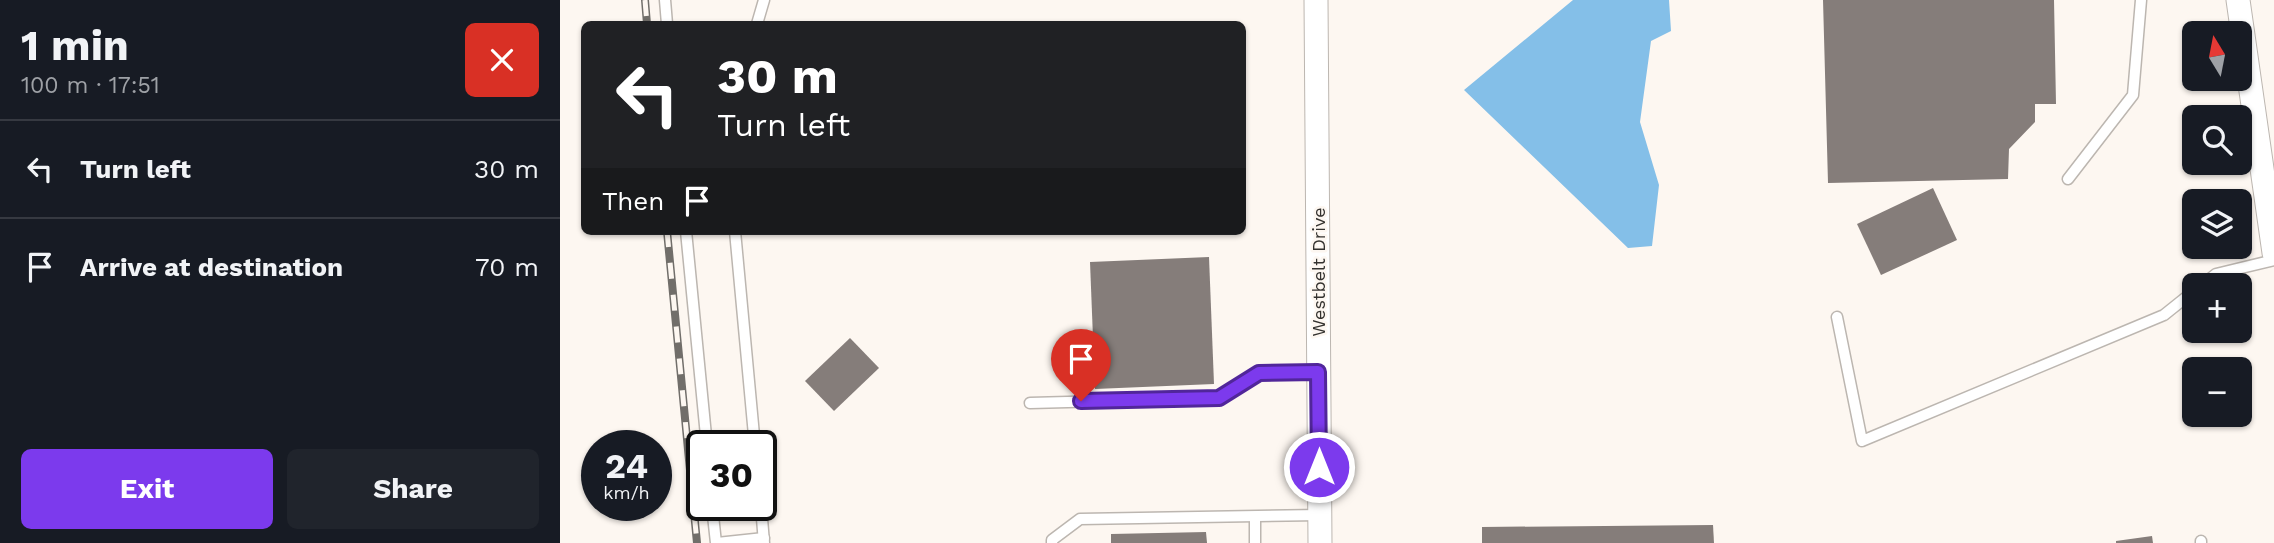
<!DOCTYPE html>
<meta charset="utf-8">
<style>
:root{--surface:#171b24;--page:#20242c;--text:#f1f3f6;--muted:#9ea1a6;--line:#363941;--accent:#7c3aed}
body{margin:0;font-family:"Work Sans",sans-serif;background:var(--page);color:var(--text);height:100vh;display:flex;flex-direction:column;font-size:26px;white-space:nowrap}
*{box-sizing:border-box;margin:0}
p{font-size:23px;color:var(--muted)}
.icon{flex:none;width:38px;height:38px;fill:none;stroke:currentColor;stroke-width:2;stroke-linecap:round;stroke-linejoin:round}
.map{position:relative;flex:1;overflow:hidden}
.drawer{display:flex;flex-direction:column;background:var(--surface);width:560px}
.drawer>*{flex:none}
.top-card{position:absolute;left:21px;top:21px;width:665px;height:214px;border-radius:10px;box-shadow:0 2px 5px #0004;background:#202124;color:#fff;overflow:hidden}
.needle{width:46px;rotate:350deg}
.fabs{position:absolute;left:1622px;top:21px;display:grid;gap:14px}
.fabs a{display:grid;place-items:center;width:70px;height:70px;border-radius:10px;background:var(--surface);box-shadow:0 2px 5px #0004;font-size:35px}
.speed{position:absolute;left:21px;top:430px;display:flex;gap:14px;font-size:35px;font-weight:700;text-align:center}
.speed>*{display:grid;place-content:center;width:91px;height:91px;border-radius:50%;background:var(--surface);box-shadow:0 2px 5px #0004;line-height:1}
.speed small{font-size:18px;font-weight:400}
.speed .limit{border:4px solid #111;border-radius:10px;background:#fff;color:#111}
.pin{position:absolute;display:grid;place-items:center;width:60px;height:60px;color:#fff;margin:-72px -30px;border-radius:50% 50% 50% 0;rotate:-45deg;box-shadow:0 0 7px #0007}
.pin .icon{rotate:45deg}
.me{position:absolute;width:77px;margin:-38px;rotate:0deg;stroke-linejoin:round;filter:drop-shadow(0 0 5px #0008)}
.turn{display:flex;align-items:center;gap:24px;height:147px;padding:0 21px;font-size:32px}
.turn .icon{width:91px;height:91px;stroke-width:2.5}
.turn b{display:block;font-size:49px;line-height:60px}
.then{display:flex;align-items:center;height:66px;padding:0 21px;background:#0003;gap:14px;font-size:26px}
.round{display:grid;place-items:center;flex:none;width:74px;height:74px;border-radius:10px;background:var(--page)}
.summary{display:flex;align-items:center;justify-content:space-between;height:119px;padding:0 21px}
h1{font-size:42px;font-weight:700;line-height:52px}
.primary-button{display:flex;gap:14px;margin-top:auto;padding:14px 21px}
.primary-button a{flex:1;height:80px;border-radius:10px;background:var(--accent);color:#fff;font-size:28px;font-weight:700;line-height:80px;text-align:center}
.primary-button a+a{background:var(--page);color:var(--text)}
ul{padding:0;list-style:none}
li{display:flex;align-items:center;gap:21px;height:98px;padding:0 21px;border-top:2px solid var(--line)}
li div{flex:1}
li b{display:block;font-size:26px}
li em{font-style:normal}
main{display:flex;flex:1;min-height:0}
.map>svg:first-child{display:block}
.water{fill:#84bfe8}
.building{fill:#857d7a}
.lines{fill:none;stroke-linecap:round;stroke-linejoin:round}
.service-casing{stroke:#bcb6b0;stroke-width:13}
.minor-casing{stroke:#bcb6b0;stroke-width:25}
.service{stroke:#fff;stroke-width:10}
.minor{stroke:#fff;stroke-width:23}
.rail-casing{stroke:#716e6a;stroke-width:8}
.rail{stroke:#fdf7f1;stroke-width:5;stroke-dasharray:16;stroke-linecap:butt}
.route-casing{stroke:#51269a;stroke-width:18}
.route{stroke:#7c3aed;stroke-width:12}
.labels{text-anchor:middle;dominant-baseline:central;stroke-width:5;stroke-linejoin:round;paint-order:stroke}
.street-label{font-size:18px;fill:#34322f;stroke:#fdf7f1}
</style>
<main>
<section class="drawer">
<div class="summary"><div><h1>1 min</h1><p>100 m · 17:51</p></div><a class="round" style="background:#d93025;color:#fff"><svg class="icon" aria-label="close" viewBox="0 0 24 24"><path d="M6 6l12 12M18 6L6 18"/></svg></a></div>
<ul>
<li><svg class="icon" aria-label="left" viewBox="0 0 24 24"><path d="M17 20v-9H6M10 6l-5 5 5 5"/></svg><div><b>Turn left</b></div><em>30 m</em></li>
<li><svg class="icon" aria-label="arrive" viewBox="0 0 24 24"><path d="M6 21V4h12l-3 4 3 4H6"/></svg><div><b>Arrive at destination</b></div><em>70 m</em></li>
</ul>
<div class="primary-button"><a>Exit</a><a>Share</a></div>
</section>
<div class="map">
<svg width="1714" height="543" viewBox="0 0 1714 543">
<rect width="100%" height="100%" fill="#fdf7f1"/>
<polygon class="water" points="1013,0 1109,0 1111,31 1091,41 1080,122 1099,185 1092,246 1068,248 904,90"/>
<g class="building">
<polygon points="1263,0 1494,0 1496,104 1475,104 1475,122 1449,149 1448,179 1268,183"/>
<polygon points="1373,188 1397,240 1321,275 1297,224"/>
<polygon points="649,257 654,384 535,389 530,262"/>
<polygon points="290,338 319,368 274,411 245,381"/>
<polygon points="1153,525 1154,543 922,543 922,527"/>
<polygon points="646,532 647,543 551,543 551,534"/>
<polygon points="1592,536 1593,543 1556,543 1556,541"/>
</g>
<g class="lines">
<defs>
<g id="service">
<polyline points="105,0 107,24"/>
<polyline points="197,24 204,0"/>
<polyline points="1508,179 1573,95 1581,0"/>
<polyline points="126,231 147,446"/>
<polyline points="175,231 195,446"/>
<polyline points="1642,285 1656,274 1714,260"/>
<polyline points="1277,317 1302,441 1604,315 1634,291"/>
<polyline points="470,403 659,398 699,373 758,372"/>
<polyline points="152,506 156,543"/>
<polyline points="201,506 204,543"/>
<polyline points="695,517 695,543"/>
<polyline points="1641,541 1641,543"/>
<polyline points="157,543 204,538"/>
<polyline points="492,543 492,540 520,519 760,515"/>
</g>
<g id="minor">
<polyline points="756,0 760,543"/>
<polyline points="1678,0 1714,253"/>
</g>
</defs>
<use href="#service" class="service-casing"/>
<use href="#minor" class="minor-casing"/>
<use href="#service" class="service"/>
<use href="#minor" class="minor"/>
<defs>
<g id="rail">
<polyline points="85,0 87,24"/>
<polyline points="107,231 137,543"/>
</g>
</defs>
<use href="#rail" class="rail-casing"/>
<use href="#rail" class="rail"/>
</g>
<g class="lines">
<defs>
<polyline id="route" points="521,401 659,398 699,373 758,372 759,467"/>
</defs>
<use href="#route" class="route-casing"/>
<use href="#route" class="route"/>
</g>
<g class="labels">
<g class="street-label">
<text transform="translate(758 272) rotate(-90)">Westbelt Drive</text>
</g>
</g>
</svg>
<div class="fabs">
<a><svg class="needle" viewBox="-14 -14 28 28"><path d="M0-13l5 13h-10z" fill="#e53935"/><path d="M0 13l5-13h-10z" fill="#9ea1a6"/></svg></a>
<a><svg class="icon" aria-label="search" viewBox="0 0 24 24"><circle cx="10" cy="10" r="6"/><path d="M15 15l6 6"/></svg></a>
<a><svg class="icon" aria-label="layers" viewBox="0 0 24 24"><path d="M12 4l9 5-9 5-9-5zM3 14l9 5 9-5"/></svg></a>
<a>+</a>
<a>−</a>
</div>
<div class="speed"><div>24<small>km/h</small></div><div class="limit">30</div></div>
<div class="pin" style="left:521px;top:401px;background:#d93025"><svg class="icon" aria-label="arrive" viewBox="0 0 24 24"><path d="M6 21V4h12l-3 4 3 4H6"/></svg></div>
<svg class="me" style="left:759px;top:467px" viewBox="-20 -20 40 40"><circle r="17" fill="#7c3aed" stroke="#fff" stroke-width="3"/><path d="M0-11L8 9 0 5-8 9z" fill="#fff"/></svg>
<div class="top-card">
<div class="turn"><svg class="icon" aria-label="left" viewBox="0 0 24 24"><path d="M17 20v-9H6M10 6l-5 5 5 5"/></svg><div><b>30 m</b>Turn left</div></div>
<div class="then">Then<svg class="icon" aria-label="arrive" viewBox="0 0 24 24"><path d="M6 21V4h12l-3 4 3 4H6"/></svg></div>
</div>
</div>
</main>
